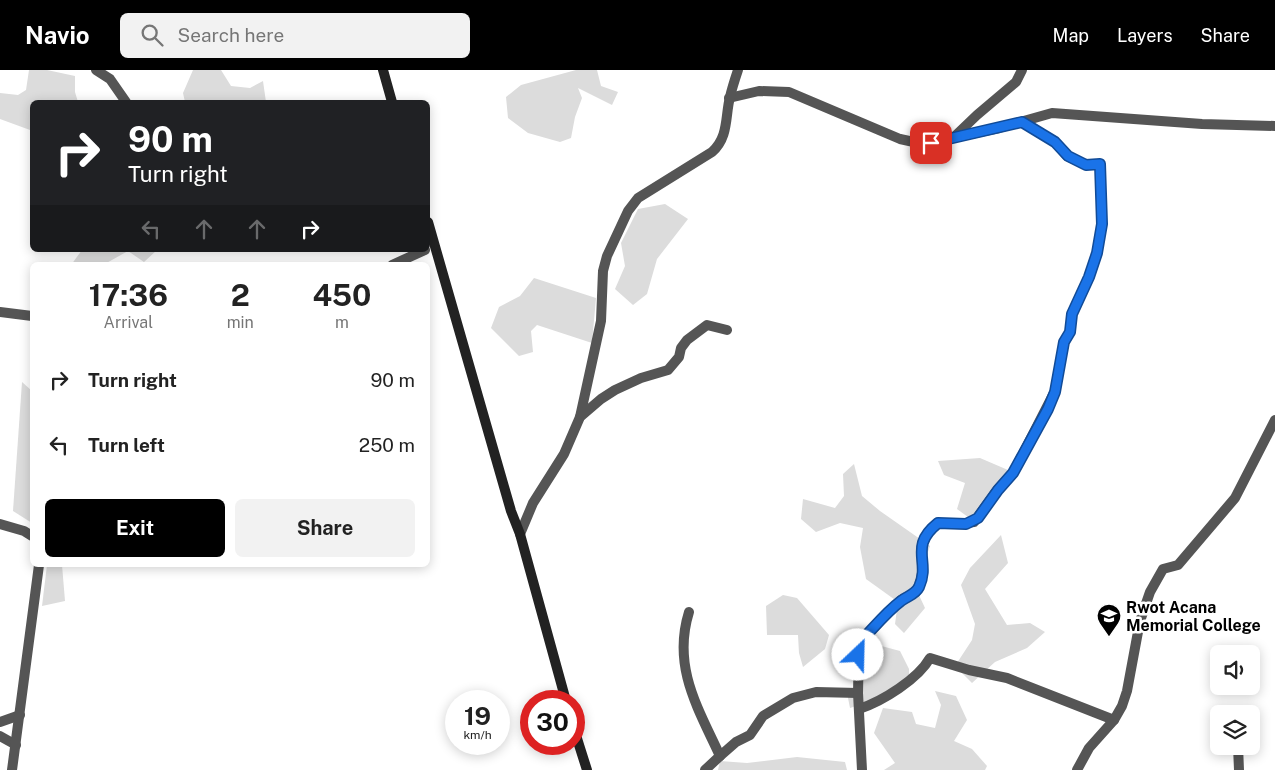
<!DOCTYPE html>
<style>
:root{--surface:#fff;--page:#f2f2f2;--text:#222;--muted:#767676;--accent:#000}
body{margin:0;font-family:"Public Sans",sans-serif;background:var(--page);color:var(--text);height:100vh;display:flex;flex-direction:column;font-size:19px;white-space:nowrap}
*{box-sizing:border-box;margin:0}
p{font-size:16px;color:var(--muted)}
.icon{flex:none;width:28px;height:28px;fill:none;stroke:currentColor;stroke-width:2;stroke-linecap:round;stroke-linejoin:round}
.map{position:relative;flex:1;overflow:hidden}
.panel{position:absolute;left:30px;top:192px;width:400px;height:305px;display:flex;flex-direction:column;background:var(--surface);border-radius:8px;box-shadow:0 2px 12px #0003}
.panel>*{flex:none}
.top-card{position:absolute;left:30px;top:30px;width:400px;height:152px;border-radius:8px;box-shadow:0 2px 12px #0003;background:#202124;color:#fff;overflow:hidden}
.buttons{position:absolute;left:1210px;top:575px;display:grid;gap:10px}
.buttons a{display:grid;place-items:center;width:50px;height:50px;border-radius:8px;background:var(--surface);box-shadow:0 2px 12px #0003;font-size:25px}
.speed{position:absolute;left:445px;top:620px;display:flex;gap:10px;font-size:25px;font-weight:700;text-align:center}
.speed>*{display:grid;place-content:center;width:65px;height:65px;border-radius:50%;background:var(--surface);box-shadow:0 2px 12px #0003;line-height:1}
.speed small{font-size:12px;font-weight:400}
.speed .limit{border:8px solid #d22;background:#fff;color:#111}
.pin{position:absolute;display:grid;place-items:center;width:42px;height:42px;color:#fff;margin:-21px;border-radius:10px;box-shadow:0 2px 8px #0006}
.me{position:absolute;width:55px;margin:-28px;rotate:24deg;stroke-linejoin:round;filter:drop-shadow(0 0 4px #0008)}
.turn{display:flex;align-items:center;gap:18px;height:105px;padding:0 15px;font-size:22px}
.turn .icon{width:65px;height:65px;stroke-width:2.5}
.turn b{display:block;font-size:35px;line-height:42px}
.lanes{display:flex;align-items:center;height:48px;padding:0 15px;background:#0003;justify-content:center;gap:25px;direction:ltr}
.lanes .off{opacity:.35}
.eta{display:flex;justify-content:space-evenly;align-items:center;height:85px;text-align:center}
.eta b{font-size:30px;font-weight:700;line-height:35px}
.button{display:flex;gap:10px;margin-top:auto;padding:10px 15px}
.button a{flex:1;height:58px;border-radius:8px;background:var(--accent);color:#fff;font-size:20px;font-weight:700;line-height:58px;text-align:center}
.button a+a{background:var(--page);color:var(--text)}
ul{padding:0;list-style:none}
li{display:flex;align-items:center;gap:15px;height:65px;padding:0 15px}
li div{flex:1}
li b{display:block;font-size:19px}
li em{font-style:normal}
header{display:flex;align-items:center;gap:30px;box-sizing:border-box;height:70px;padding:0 25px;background:var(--accent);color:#fff}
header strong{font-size:24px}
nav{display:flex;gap:28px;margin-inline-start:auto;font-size:18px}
.search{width:350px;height:45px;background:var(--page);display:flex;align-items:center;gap:12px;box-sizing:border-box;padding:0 18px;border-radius:8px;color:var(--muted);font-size:19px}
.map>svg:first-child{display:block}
.green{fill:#dcdcdc}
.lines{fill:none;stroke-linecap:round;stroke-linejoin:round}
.street{stroke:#555;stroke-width:10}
.secondary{stroke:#222;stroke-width:10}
.route-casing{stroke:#114b97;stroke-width:12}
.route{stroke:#1a73e8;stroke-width:9}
.labels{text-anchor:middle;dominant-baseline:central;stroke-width:5;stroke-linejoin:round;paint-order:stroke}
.poi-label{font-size:16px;font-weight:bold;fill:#000;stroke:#fff;text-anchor:start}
</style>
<header>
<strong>Navio</strong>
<div class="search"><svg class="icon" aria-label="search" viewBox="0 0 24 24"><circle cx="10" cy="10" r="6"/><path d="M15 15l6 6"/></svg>Search here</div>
<nav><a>Map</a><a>Layers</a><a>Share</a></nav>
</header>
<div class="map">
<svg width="1275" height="700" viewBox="0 0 1275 700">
<rect width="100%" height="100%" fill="#fff"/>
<g class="green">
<polygon points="29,0 47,0 75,6 75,22 78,32 32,32 32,67 30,60 0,49 0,23 18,25 26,20"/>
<polygon points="193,0 221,0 231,16 250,18 263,11 266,32 185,32 183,23"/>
<polygon points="576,0 597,0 601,16 618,22 612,35 578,18 582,28 575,47 571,68 560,72 528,63 508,48 506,27 521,15"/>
<polygon points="665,134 688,149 657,189 647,224 633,235 615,219 625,196 621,173 638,139"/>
<polygon points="82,180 157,180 144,192 128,181 103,195 71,195"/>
<polygon points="534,208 596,228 592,273 537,255 531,261 533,282 519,286 491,258 499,237 520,226"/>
<polygon points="22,312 32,321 32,453 13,441"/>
<polygon points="980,388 1008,400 986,435 968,447 957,439 965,413 944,405 938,391"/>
<polygon points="854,394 862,426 880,441 930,476 917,513 918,523 925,538 904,563 895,554 898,532 866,509 860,477 863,458 840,453 816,462 801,449 803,429 835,438 844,426 843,404"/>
<polygon points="1001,465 1008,493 985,519 1007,555 1030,553 1045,562 1027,578 995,592 972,613 955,596 972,570 975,554 961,515 970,498"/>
<polygon points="47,495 62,495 65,531 42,536"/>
<polygon points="783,525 797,528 829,565 825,579 803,597 799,583 798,565 767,565 766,536"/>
<polygon points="874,574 900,581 909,599 909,611 875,630 850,638 847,623 862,611 862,583"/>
<polygon points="935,621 956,626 967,650 954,671 972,679 987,696 985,700 884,700 895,693 874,663 883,638 912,642 916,654 935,658 941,635"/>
<polygon points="797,687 845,692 847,700 718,700 720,691 747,693"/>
</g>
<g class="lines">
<g class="street">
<polyline points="96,0 110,9 126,32"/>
<polyline points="729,28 759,21 789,22 900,69 923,74 999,58 1052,43 1202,54 1275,56"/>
<polyline points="954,67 977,45 1016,12 1022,0"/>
<polyline points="392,195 425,180"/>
<polyline points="0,242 32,246"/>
<path d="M580 347 601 251 603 201 607 186 628 141 638 128 712 82C729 67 725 46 730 27 732 18 735 9 738 0"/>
<polyline points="0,454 24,461 32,466"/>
<polyline points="520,464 533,433 564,384 580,347 601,329 615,320 641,308 668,300 679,287 681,278 687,270 707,255 727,260"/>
<path d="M689 542C672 597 698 638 720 686L705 700"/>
<path d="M859 639C883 631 918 609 930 588L969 600 1007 608 1114 650"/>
<polyline points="0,652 20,645"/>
<polyline points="0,666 16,675"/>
<polyline points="1238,676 1239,700"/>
<polyline points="720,686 736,672 750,665 763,646 793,628 816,622 858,623"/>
<polyline points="12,700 39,495"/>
<path d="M862 700 858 623 859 573 901 530 916 522C932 496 908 477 938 453H966L974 452 998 419 1013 403 1055 321 1064 273 1070 262 1072 244 1089 207 1097 183 1102 154 1100 94 1086 95 1067 86 1055 72 1022 52"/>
<polyline points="1077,700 1089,678 1114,650 1122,636 1127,621 1140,551 1150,522 1163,499 1178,495 1235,428 1275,350"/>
</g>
<g class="secondary">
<polyline points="383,0 392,32"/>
<polyline points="428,152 511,441 520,464 566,631"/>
<polyline points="574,659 587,700"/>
</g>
</g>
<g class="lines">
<defs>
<path id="route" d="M858 585 859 573C873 559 885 543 901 531 907 526 915 525 919 517 931 491 908 477 938 453L966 454 978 448 998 420 1013 403 1048 339 1055 322 1064 272 1070 262 1072 244 1089 207 1097 183 1102 154 1100 94 1086 95 1068 86 1055 72 1022 52 931 73"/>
</defs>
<use href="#route" class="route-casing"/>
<use href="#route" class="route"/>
</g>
<defs>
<symbol id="school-pin" viewBox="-11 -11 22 30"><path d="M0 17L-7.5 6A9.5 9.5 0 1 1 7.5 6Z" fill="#000" stroke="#fff"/><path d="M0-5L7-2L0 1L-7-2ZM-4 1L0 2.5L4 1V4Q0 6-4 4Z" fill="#fff"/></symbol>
</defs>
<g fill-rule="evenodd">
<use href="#school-pin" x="1095" y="532" width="28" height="38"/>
</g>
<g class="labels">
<g class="poi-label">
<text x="1126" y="537">Rwot Acana<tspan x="1126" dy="18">Memorial College</tspan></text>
</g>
</g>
</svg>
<div class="buttons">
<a><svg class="icon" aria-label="sound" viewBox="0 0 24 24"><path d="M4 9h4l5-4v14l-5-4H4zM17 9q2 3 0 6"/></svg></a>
<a><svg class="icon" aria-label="layers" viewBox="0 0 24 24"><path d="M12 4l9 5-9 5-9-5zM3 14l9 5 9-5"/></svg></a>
</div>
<div class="speed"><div>19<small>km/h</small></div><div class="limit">30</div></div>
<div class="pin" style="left:931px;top:73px;background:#d93025"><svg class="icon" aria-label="arrive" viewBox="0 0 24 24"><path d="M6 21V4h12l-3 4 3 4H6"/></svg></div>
<svg class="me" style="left:858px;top:585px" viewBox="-20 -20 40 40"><circle r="19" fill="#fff"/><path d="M0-13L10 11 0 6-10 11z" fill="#1a73e8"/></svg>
<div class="top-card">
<div class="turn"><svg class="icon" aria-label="right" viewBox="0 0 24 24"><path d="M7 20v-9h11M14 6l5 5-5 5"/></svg><div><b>90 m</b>Turn right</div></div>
<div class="lanes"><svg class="icon off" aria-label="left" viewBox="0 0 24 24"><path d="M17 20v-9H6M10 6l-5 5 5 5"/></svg><svg class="icon off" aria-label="ahead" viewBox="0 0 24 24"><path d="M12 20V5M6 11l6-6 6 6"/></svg><svg class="icon off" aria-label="ahead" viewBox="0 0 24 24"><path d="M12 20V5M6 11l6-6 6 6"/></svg><svg class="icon" aria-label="right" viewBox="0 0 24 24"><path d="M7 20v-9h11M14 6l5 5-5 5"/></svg></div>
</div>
<section class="panel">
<div class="eta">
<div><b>17:36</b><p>Arrival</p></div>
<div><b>2</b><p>min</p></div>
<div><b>450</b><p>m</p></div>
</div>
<ul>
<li><svg class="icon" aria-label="right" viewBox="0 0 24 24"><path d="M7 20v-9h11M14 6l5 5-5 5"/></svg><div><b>Turn right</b></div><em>90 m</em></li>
<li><svg class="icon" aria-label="left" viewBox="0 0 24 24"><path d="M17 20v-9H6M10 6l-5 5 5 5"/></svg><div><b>Turn left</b></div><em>250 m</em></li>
</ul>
<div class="button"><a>Exit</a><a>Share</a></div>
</section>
</div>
